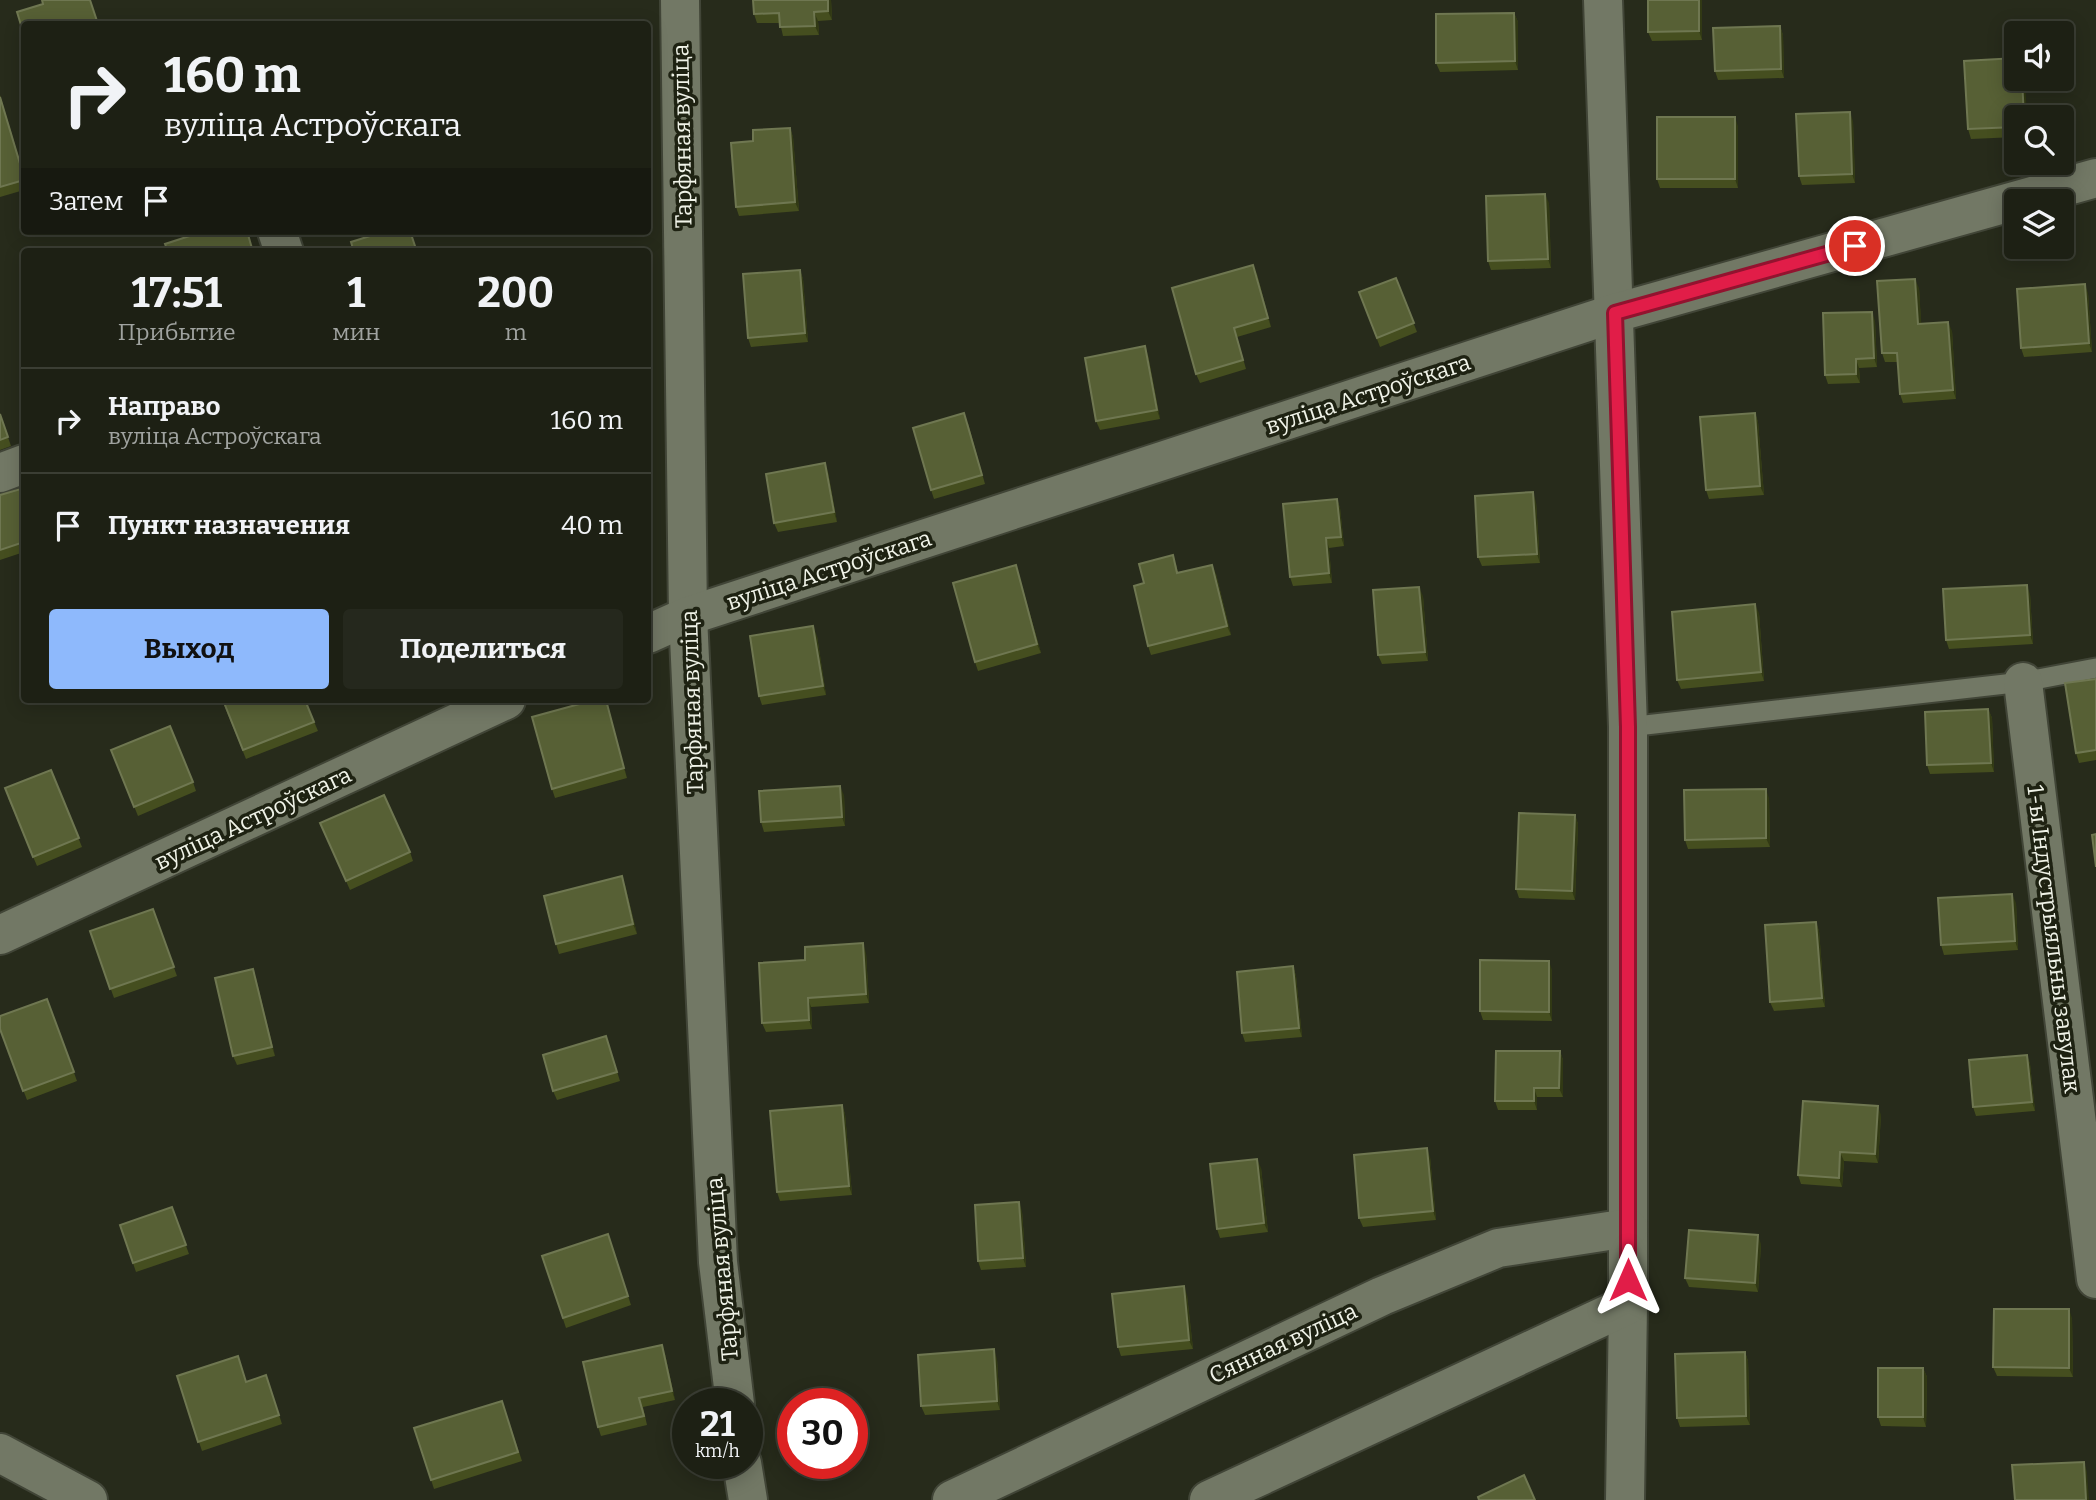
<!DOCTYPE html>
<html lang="ru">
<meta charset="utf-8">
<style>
:root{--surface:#1d2014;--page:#25281d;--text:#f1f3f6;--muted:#a0a3a0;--line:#3b3e34;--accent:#8eb9fc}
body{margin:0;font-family:Bitter,serif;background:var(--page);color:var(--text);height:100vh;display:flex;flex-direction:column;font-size:26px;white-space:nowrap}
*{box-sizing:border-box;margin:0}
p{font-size:23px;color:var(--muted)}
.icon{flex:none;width:38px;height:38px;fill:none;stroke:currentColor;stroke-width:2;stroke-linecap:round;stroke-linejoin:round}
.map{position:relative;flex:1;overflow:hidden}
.side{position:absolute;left:21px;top:248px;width:630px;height:455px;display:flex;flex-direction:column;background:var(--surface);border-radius:7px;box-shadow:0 4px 18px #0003,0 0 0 2px var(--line)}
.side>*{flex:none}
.top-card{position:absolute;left:21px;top:21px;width:630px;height:214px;border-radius:7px;box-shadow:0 4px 18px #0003,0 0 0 2px var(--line);background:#1d2014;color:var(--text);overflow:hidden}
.buttons{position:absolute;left:2004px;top:21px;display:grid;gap:14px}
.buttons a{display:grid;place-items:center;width:70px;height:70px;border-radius:7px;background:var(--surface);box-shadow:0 4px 18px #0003,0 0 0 2px var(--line);font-size:35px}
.speed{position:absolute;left:672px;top:1388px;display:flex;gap:14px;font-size:35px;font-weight:700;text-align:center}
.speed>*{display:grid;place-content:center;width:91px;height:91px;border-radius:50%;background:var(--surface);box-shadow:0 4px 18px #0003,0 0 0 2px var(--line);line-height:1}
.speed small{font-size:18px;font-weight:400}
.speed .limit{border:10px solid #d22;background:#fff;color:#111}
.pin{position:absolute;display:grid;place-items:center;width:60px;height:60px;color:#fff;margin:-30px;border:4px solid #fff;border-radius:50%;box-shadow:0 2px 7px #0007}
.me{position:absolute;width:77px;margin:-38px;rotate:0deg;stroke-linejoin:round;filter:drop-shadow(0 0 5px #0008)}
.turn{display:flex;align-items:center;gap:24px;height:147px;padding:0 28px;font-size:32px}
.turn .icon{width:91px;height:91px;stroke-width:2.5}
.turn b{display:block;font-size:49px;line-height:60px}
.then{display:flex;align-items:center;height:66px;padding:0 28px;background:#0003;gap:14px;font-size:26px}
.eta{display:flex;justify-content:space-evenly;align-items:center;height:119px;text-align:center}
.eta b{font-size:42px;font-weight:700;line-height:49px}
.cta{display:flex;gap:14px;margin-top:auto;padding:14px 28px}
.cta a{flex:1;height:80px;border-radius:7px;background:var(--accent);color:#111;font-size:28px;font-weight:700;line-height:80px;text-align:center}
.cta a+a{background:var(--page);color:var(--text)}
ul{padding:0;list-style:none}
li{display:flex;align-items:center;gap:21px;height:105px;padding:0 28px;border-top:2px solid var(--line)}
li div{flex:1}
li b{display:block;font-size:26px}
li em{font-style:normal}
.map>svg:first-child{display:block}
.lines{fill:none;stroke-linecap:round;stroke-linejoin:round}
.service-casing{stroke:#414537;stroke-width:23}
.minor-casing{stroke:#414537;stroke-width:42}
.service{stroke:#727865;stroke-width:19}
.minor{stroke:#727865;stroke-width:38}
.wall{fill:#454e1f}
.shaded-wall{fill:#313914}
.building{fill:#576035;stroke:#6f7751;stroke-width:2}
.route-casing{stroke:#92132f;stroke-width:18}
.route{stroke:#e11d48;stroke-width:12}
.labels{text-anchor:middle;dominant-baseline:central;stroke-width:7;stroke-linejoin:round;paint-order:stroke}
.street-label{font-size:23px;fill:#f0f3e8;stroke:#1e2212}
</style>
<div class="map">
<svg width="2096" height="1500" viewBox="0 0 2096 1500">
<rect width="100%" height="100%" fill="#272b1b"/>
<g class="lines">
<defs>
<polyline id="service" points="1628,727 2023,682 2096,668"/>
<g id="minor">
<polyline points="680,0 688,616 718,1262 735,1404"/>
<polyline points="1603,0 1628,727 1628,1305 1625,1500"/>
<polyline points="277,231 284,252"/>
<polyline points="0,473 24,464"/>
<polyline points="648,634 688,616 1615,313 2096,178"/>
<polyline points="2023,682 2096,1279"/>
<polyline points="0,935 506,700"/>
<polyline points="0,1453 88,1500"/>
<polyline points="742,1463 748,1500"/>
<polyline points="952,1500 1382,1296 1498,1248 1628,1228"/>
<polyline points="1209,1500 1628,1305"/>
</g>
</defs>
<use href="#service" class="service-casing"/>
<use href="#minor" class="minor-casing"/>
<use href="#service" class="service"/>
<use href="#minor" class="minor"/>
</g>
<g class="wall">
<polygon points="753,0 831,0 832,20 818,21 819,35 783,36 780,23 757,23 754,14"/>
<polygon points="1702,0 1702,40 1652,41 1648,32"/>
<polygon points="1514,13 1518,22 1518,70 1440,72 1436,63"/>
<polygon points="1780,26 1783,35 1784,78 1718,80 1715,71"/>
<polygon points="0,95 24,175 24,190 0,197"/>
<polygon points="2016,117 2016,137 1971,139 1968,129"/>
<polygon points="1853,121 1855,183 1802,185 1799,176"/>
<polygon points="1738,126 1738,188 1660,188 1657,179"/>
<polygon points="790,128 793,137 799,211 739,216 736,207 753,141"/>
<polygon points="1549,203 1551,268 1491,270 1488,261"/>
<polygon points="800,270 803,279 808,342 751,347 748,338"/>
<polygon points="1257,274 1271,327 1237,337 1246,369 1200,383 1196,374"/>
<polygon points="1396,278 1417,332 1380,347 1359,292"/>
<polygon points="1919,288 1921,324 1952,331 1956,399 1903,403 1900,394 1898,362 1885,362 1882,353"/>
<polygon points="2088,293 2092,352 2024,357 2021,348"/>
<polygon points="1875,321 1877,367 1859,368 1860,383 1828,384 1825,375"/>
<polygon points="1148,355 1160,419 1100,430 1096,421"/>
<polygon points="1755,413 1758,422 1764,495 1709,499 1706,490"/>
<polygon points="0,414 11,446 0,450"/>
<polygon points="968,423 985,484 934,499 931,490"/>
<polygon points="828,472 837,522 778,532 774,523"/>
<polygon points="24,488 24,552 0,560 0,495"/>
<polygon points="1337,499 1340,508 1344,546 1329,548 1332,583 1293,586 1290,577"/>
<polygon points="1536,502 1540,563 1482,566 1478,557"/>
<polygon points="1176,564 1178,573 1216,574 1231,635 1151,655 1148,646 1144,583"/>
<polygon points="1016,565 1041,653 978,671 975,662"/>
<polygon points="2030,594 2033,644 1949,649 1946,640"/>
<polygon points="1423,596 1428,661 1382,664 1378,655"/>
<polygon points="1759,613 1764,681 1681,689 1677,680"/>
<polygon points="817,636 826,695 762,705 759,696"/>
<polygon points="2096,679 2096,760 2079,763 2076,753"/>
<polygon points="222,700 305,700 318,731 246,759"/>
<polygon points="606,700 627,778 555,798 552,789"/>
<polygon points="1988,709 1992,718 1994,772 1930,774 1927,765"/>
<polygon points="115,759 193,782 196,791 138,816"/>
<polygon points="51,770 82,847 37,866 8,798"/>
<polygon points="844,795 845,826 764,832 761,822"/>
<polygon points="1769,798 1770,847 1688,849 1685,840"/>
<polygon points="1575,815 1578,824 1575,900 1519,898 1516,889"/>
<polygon points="320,823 410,852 413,861 350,890"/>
<polygon points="625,885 637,934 559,954 556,944"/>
<polygon points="2016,903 2018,950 1944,955 1941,945"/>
<polygon points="153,909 177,976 114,998 90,931"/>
<polygon points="1816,922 1819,931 1825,1007 1774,1011 1770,1002"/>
<polygon points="866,953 869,1003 811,1007 812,1029 766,1032 762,1023 805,960"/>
<polygon points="1293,966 1296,976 1302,1037 1245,1042 1242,1033"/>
<polygon points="1552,970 1552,1021 1483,1020 1480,1011"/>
<polygon points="256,978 275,1056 237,1065 233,1056"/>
<polygon points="47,999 77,1081 27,1100 0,1029"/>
<polygon points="606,1036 620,1081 557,1100 553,1091"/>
<polygon points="1560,1051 1563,1060 1563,1097 1537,1097 1537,1110 1498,1110 1495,1101"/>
<polygon points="2027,1055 2030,1064 2035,1111 1976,1116 1973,1107"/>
<polygon points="842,1105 845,1114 852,1195 780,1201 777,1192"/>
<polygon points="1881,1115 1878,1163 1844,1161 1842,1187 1801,1184 1798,1175"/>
<polygon points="1430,1157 1436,1220 1363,1227 1359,1218"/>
<polygon points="1261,1168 1268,1232 1220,1238 1217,1229"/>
<polygon points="172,1207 189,1254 136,1272 120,1225"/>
<polygon points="1022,1211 1026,1267 981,1270 978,1261"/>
<polygon points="608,1234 631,1305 566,1328 542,1256"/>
<polygon points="1761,1244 1758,1292 1689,1287 1685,1278"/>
<polygon points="1187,1295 1193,1349 1121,1356 1118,1347"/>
<polygon points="2072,1318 2073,1377 1997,1376 1993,1367"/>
<polygon points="1745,1352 1748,1361 1750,1425 1680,1427 1677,1418"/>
<polygon points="665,1354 675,1400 643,1407 647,1425 601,1436 598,1427"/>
<polygon points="997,1359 1000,1410 925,1415 921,1406"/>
<polygon points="1923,1368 1927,1377 1926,1427 1881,1426 1878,1417"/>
<polygon points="266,1375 282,1424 202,1451 177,1376 246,1382"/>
<polygon points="502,1401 522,1461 434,1489 414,1428"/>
</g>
<g class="shaded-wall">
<polygon points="828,0 831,0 832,20 828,11"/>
<polygon points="1699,0 1702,0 1702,40 1699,31"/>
<polygon points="814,12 818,21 819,35 815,26"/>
<polygon points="1514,13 1518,22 1518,70 1515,61"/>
<polygon points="1780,26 1783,35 1784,78 1781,69"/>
<polygon points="2022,79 2025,79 2027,117 2024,117"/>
<polygon points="1850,112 1853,121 1855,183 1852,174"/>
<polygon points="1735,117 1738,126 1738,188 1735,179"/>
<polygon points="790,128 793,137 799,211 795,202"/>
<polygon points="1545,194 1549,203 1551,268 1548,259"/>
<polygon points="1253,265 1257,274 1271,327 1268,318"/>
<polygon points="800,270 803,279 808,342 805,333"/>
<polygon points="1915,279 1919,288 1922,333 1918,324"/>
<polygon points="2085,284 2088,293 2092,352 2089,343"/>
<polygon points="1872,312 1875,321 1877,367 1874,358"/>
<polygon points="1948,322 1952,331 1956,399 1953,390"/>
<polygon points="1145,346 1148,355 1160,419 1157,410"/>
<polygon points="1856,359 1859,368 1860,383 1856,374"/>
<polygon points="1755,413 1758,422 1764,495 1760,486"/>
<polygon points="825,463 828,472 837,522 834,512"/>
<polygon points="1533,492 1536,502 1540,563 1537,554"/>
<polygon points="1337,499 1340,508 1344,546 1341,537"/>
<polygon points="1326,538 1329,548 1332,583 1329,573"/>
<polygon points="1016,565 1019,575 1041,653 1037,644"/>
<polygon points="1212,565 1216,574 1231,635 1227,626"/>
<polygon points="2027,585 2030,594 2033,644 2030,635"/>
<polygon points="1419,587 1423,596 1428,661 1425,652"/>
<polygon points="1755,604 1759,613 1764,681 1761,672"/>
<polygon points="813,626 817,636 826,695 823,686"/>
<polygon points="606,700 608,706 627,778 624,768"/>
<polygon points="1988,709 1992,718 1994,772 1991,763"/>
<polygon points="840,786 844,795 845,826 842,817"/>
<polygon points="1766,789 1769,798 1770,847 1766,838"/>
<polygon points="1575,815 1578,824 1575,900 1572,891"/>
<polygon points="622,876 625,885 637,934 633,924"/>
<polygon points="2012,894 2016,903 2018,950 2015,941"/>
<polygon points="1816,922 1819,931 1825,1007 1822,998"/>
<polygon points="863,943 866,953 869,1003 866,994"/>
<polygon points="1549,961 1552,970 1552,1021 1549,1012"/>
<polygon points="1293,966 1296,976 1302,1037 1299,1028"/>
<polygon points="253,969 256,978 275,1056 272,1047"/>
<polygon points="808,998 811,1007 812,1029 809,1020"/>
<polygon points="1560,1051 1563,1060 1563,1097 1559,1088"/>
<polygon points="2027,1055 2030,1064 2035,1111 2032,1102"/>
<polygon points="1534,1088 1537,1097 1537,1110 1534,1101"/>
<polygon points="842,1105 845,1114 852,1195 849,1186"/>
<polygon points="1878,1106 1881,1115 1878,1163 1875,1154"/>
<polygon points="1427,1148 1430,1157 1436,1220 1433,1211"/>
<polygon points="1840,1152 1844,1161 1842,1187 1839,1178"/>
<polygon points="1257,1159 1261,1168 1268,1232 1264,1223"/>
<polygon points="1019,1202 1022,1211 1026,1267 1023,1258"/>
<polygon points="1758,1235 1761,1244 1758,1292 1755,1283"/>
<polygon points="1184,1286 1187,1295 1193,1349 1189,1340"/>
<polygon points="2069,1309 2072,1318 2073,1377 2069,1368"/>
<polygon points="662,1345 665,1354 675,1400 672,1391"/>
<polygon points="994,1349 997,1359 1000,1410 997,1401"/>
<polygon points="1745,1352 1748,1361 1750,1425 1746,1416"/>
<polygon points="1923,1368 1927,1377 1926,1427 1923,1417"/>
<polygon points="2084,1462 2087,1472 2089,1500 2086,1500"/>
</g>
<g class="building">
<polygon points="42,0 90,0 98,24 24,24 24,35 17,12 43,4"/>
<polygon points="753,0 828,0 828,11 814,12 815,26 780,27 779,13 754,14"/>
<polygon points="1648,0 1699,0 1699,31 1648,32"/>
<polygon points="1514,13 1515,61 1436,63 1436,14"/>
<polygon points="1780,26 1781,69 1715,71 1713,28"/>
<polygon points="2016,58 2016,79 2022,79 2024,117 2016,117 2016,127 1968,129 1964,61"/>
<polygon points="0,97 24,177 24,180 0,187"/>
<polygon points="1850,112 1852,174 1799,176 1796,114"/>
<rect x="1657" y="117" width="78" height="62"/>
<polygon points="790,128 795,202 736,207 731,143 753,141 753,130"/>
<polygon points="1545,194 1548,259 1488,261 1486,196"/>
<polygon points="205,231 247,231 253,252 168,252 165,244"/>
<polygon points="386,231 410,231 417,252 354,252 351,242"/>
<polygon points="1253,265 1268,318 1234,328 1243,360 1196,374 1172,288"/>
<polygon points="800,270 805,333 748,338 743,274"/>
<polygon points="1396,278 1414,323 1377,338 1359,292"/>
<polygon points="1915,279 1918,324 1948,322 1953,390 1900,394 1897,353 1882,353 1877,281"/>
<polygon points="2085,284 2089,343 2021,348 2017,289"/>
<polygon points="1872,312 1874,358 1856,359 1856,374 1825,375 1823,313"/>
<polygon points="1145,346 1157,410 1096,421 1085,358"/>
<polygon points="964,413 982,475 931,490 913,428"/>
<polygon points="1755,413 1760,486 1706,490 1700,417"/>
<polygon points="0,414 8,437 0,440"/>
<polygon points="825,463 834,512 774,523 766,474"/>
<polygon points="24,488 24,542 0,550 0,495"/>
<polygon points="1533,492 1537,554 1478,557 1475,496"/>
<polygon points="1337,499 1341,537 1326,538 1329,573 1290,577 1283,504"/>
<polygon points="1173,555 1177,573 1212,565 1227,626 1148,646 1134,586 1144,583 1139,564"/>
<polygon points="1016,565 1037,644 975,662 953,583"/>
<polygon points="2027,585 2030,635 1946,640 1943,589"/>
<polygon points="1419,587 1425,652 1378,655 1373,590"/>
<polygon points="1755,604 1761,672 1677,680 1672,612"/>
<polygon points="813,626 823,686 759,696 750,636"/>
<polygon points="2096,679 2096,750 2076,753 2065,683"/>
<polygon points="223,700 305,700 314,722 243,750"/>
<polygon points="594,700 606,700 624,768 552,789 532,717"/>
<polygon points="1988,709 1991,763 1927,765 1925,712"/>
<polygon points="170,726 193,782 134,807 111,750"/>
<polygon points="51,770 79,838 33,857 5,788"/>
<polygon points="840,786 842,817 761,822 759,791"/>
<polygon points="1766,789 1766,838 1685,840 1684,790"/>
<polygon points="384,795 410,852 346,881 320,823"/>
<polygon points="1519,813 1575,815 1572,891 1516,889"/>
<polygon points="2096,834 2096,867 2092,835"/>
<polygon points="622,876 633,924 556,944 544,896"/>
<polygon points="2012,894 2015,941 1941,945 1938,898"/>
<polygon points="153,909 174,967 110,989 90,931"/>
<polygon points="1816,922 1822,998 1770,1002 1765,925"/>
<polygon points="863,943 866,994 808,998 809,1020 762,1023 759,963 805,960 805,947"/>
<polygon points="1480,960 1549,961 1549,1012 1480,1011"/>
<polygon points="1293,966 1299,1028 1242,1033 1237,972"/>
<polygon points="253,969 272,1047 233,1056 215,978"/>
<polygon points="47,999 74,1072 23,1091 0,1029 0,1016"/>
<polygon points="606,1036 617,1072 553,1091 543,1055"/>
<polygon points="1496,1051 1560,1051 1559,1088 1534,1088 1534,1101 1495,1101"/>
<polygon points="2027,1055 2032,1102 1973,1107 1969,1060"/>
<polygon points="1803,1101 1878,1106 1875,1154 1840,1152 1839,1178 1798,1175"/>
<polygon points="842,1105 849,1186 777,1192 770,1111"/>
<polygon points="1427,1148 1433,1211 1359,1218 1354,1155"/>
<polygon points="1257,1159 1264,1223 1217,1229 1210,1164"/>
<polygon points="1019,1202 1023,1258 978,1261 975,1205"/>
<polygon points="172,1207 186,1245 133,1263 120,1225"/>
<polygon points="1689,1230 1758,1235 1755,1283 1685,1278"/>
<polygon points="608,1234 628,1296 563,1318 542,1256"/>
<polygon points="1184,1286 1189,1340 1118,1347 1112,1294"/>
<polygon points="1994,1309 2069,1309 2069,1368 1993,1367"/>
<polygon points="662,1345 672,1391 639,1398 644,1416 598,1427 583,1362"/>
<polygon points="994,1349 997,1401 921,1406 918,1355"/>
<polygon points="1745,1352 1746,1416 1677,1418 1675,1354"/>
<polygon points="238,1356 246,1382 266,1375 279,1415 198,1442 177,1376"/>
<rect x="1878" y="1368" width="45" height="49"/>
<polygon points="502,1401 518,1452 431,1480 414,1428"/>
<polygon points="2084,1462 2086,1500 2015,1500 2012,1465"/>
<polygon points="1524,1475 1535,1500 1479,1500 1478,1497"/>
</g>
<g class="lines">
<defs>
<polyline id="route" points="1628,1280 1628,727 1615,313 1855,246"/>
</defs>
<use href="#route" class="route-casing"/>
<use href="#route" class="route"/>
</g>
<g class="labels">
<g class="street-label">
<text transform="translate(682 136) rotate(-91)">Тарфяная вуліца</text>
<text transform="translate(1368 394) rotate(-18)">вуліца Астроўскага</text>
<text transform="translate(829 570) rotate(-18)">вуліца Астроўскага</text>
<text transform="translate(692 702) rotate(-92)">Тарфяная вуліца</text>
<text transform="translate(253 818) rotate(-25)">вуліца Астроўскага</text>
<text transform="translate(2054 939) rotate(83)">1-ы Індустрыяльны завулак</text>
<text transform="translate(722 1269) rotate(-95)">Тарфяная вуліца</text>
<text transform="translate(1283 1343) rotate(-25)">Сянная вуліца</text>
</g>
</g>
</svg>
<div class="buttons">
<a><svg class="icon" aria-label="sound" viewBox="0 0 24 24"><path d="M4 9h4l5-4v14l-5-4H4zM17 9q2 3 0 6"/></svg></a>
<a><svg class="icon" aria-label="search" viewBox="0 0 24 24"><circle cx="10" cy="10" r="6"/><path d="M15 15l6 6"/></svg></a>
<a><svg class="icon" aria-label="layers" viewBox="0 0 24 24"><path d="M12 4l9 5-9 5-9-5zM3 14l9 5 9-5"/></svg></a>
</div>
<div class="speed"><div>21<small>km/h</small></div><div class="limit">30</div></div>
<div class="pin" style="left:1855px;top:246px;background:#d93025"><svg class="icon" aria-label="arrive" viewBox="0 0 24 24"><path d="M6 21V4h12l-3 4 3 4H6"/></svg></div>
<svg class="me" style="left:1628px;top:1280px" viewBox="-20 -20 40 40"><path d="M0-17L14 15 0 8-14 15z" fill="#e11d48" stroke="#fff" stroke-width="4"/></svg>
<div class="top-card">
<div class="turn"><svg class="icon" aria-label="right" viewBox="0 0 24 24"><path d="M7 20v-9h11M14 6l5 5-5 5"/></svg><div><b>160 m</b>вуліца Астроўскага</div></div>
<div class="then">Затем<svg class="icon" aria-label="arrive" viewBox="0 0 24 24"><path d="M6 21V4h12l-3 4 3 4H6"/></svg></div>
</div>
<section class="side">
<div class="eta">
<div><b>17:51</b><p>Прибытие</p></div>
<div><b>1</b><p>мин</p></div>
<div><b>200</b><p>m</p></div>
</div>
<ul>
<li><svg class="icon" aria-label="right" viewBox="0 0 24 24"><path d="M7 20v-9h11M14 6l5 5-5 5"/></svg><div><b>Направо</b><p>вуліца Астроўскага</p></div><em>160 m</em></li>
<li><svg class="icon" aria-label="arrive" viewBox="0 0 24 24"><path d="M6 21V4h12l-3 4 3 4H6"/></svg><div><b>Пункт назначения</b></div><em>40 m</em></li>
</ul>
<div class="cta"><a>Выход</a><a>Поделиться</a></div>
</section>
</div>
